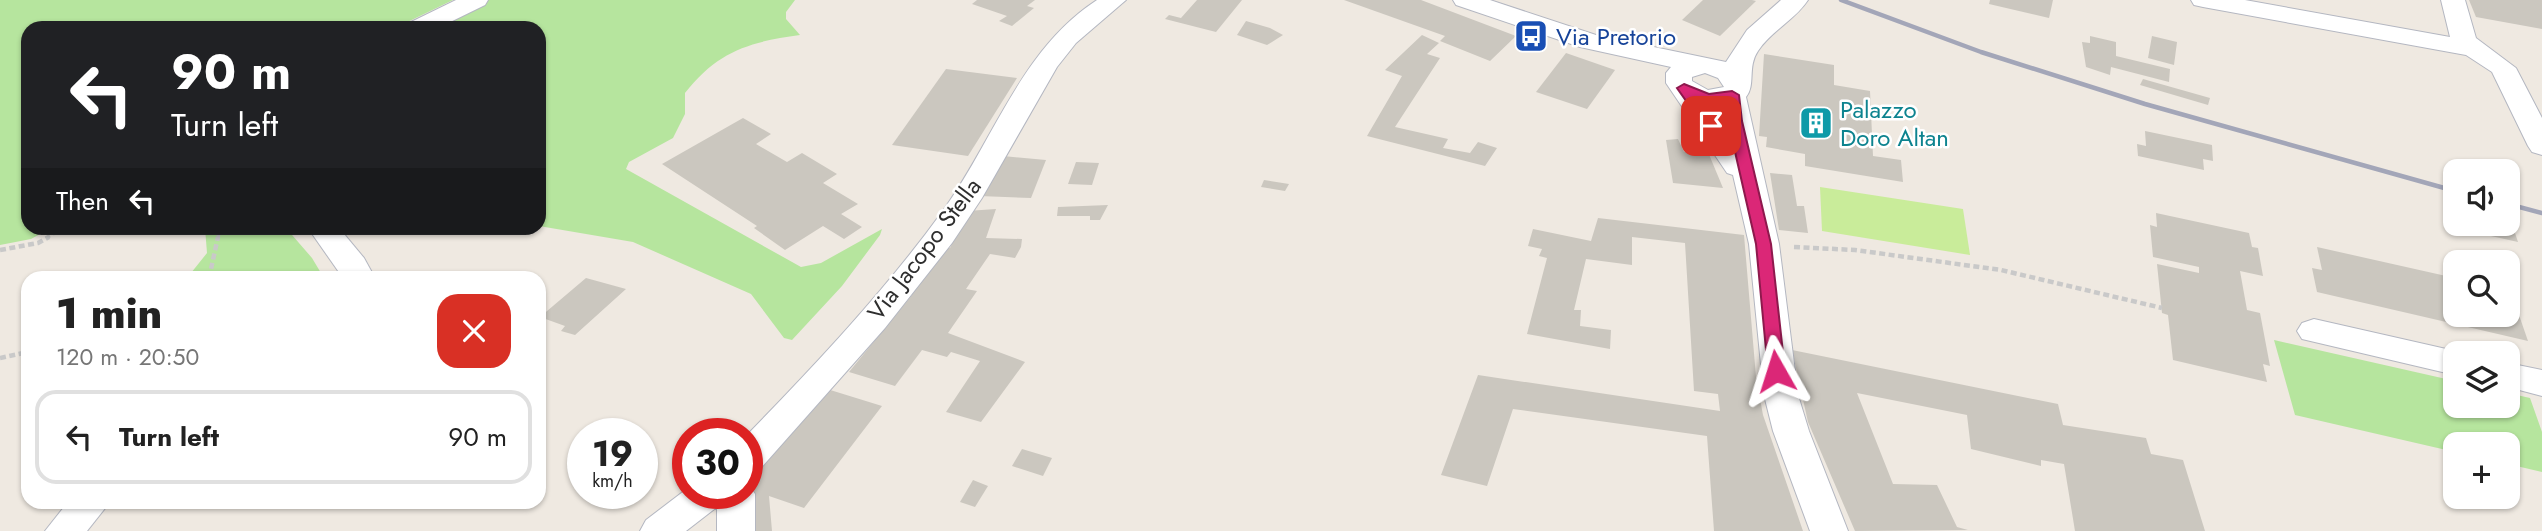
<!DOCTYPE html>
<meta charset="utf-8">
<style>
:root{--surface:#fff;--page:#f2f2f2;--text:#222;--muted:#767676;--line:#e0e0e0}
body{margin:0;font-family:Jost,sans-serif;background:var(--page);color:var(--text);height:100vh;display:flex;flex-direction:column;font-size:26px;white-space:nowrap}
*{box-sizing:border-box;margin:0}
p{font-size:23px;color:var(--muted)}
.icon{flex:none;width:38px;height:38px;fill:none;stroke:currentColor;stroke-width:2;stroke-linecap:round;stroke-linejoin:round}
.map{position:relative;flex:1;overflow:hidden}
.details{position:absolute;left:21px;top:271px;width:525px;height:238px;display:flex;flex-direction:column;background:var(--surface);border-radius:21px;box-shadow:0 2px 5px #0004}
.details>*{flex:none}
.hud{position:absolute;left:21px;top:21px;width:525px;height:214px;border-radius:21px;box-shadow:0 2px 5px #0004;background:#202124;color:#fff;overflow:hidden}
.controls{position:absolute;left:2443px;top:159px;display:grid;gap:14px}
.controls a{display:grid;place-items:center;width:77px;height:77px;border-radius:14px;background:var(--surface);box-shadow:0 2px 5px #0004;font-size:35px}
.speed{position:absolute;left:567px;top:418px;display:flex;gap:14px;font-size:35px;font-weight:700;text-align:center}
.speed>*{display:grid;place-content:center;width:91px;height:91px;border-radius:50%;background:var(--surface);box-shadow:0 2px 5px #0004;line-height:1}
.speed small{font-size:18px;font-weight:400}
.speed .limit{border:10px solid #d22;background:#fff;color:#111}
.pin{position:absolute;display:grid;place-items:center;width:60px;height:60px;color:#fff;margin:-30px;border-radius:14px;box-shadow:0 4px 10px #0006}
.me{position:absolute;width:77px;margin:-38px;rotate:354deg;stroke-linejoin:round;filter:drop-shadow(0 0 5px #0008)}
.turn{display:flex;align-items:center;gap:24px;height:147px;padding:0 35px;font-size:32px}
.turn .icon{width:91px;height:91px;stroke-width:2.5}
.turn b{display:block;font-size:49px;line-height:60px}
.then{display:flex;align-items:center;height:66px;padding:0 35px;background:#0003;gap:14px;font-size:26px}
.round{display:grid;place-items:center;flex:none;width:74px;height:74px;border-radius:21px;background:var(--page)}
.headline{display:flex;align-items:center;justify-content:space-between;height:119px;padding:0 35px}
h1{font-size:42px;font-weight:800;line-height:52px}
ul{padding:0;list-style:none}
li{display:flex;align-items:center;gap:21px;height:94px;margin:0 14px 10px;padding:0 21px;border:4px solid var(--line);border-radius:21px}
li div{flex:1}
li b{display:block;font-size:26px}
li em{font-style:normal}
.map>svg:first-child{display:block}
.green{fill:#b6e59e}
.pitch{fill:#c9ec9a}
.building{fill:#cbc7bf}
.lines{fill:none;stroke-linecap:round;stroke-linejoin:round}
.street-casing{stroke:#b4b7c1;stroke-width:2}
.path-far1{stroke:#c9c9c9;stroke-width:3.5;stroke-dasharray:4.5 3.5;stroke-linecap:butt}
.path{stroke:#c9c9c9;stroke-width:4.5;stroke-dasharray:6 3.5;stroke-linecap:butt}
.street{fill:#fff;fill-rule:evenodd}
.rail{stroke:#a3a6b8;stroke-width:4.5}
.route{fill:#db2777;stroke:#8e194d;stroke-width:2}
.labels{text-anchor:middle;dominant-baseline:central;stroke-width:5;stroke-linejoin:round;paint-order:stroke}
.transit-label{font-size:24px;fill:#164399;stroke:#fff;text-anchor:start}
.culture-label{font-size:24px;fill:#0d838f;stroke:#fff;text-anchor:start}
.street-label{font-size:24px;fill:#2e2e2e;stroke:#fff}
</style>
<div class="map">
<svg width="2542" height="531" viewBox="0 0 2542 531">
<rect width="100%" height="100%" fill="#efe9e1"/>
<g class="green">
<polygon points="0,0 453,0 395,28 28,28 28,228 51,228 31,239 0,245"/>
<path d="M482 0H795L786 12V19L800 35C749 42 718 51 685 93V114L673 138 629 162 626 169 801 267 821 263 882 229 880 235 842 286 792 340 784 338 751 294 633 242 539 226V28H429Z"/>
<polygon points="205,228 286,228 312,258 324,278 187,278 207,253"/>
<polygon points="2274,340 2455,381 2455,406 2508,406 2508,393 2530,398 2542,432 2542,472 2508,464 2508,444 2455,444 2455,452 2295,415"/>
</g>
<polygon class="pitch" points="1820,187 1963,209 1970,255 1822,231"/>
<g class="building">
<polygon points="977,0 1035,0 1027,6 1034,8 1012,26 999,21 1007,16 972,4"/>
<polygon points="1197,0 1242,0 1216,32 1165,19 1169,15 1181,18"/>
<polygon points="1344,0 1421,0 1516,36 1490,61 1440,41 1445,36"/>
<polygon points="1703,0 1752,0 1756,1 1720,36 1682,20"/>
<polygon points="1990,0 2053,0 2049,18 1989,4"/>
<polygon points="2469,0 2542,0 2542,29 2476,17"/>
<polygon points="1246,21 1270,28 1283,35 1267,45 1237,35"/>
<polygon points="1422,35 1439,43 1427,54 1440,58 1395,127 1448,139 1443,148 1470,153 1478,142 1497,148 1485,166 1367,136 1402,76 1385,70"/>
<polygon points="2090,36 2116,42 2116,56 2170,69 2169,82 2111,67 2110,75 2086,67 2082,42 2090,43"/>
<polygon points="2152,36 2177,42 2174,65 2148,58"/>
<polygon points="1566,53 1615,70 1587,109 1536,92"/>
<polygon points="1764,54 1834,65 1834,85 1870,91 1873,156 1901,160 1903,182 1805,166 1805,154 1766,147 1767,137 1759,136"/>
<polygon points="946,69 1017,78 968,156 892,145"/>
<polygon points="2143,79 2210,98 2208,105 2140,85"/>
<polygon points="743,118 771,134 756,144 787,162 802,153 837,174 823,183 858,204 841,214 862,227 844,239 823,226 785,250 754,228 757,226 662,164"/>
<polygon points="2145,131 2212,145 2213,161 2203,159 2204,170 2138,156 2137,144 2146,146"/>
<polygon points="1678,139 1684,152 1708,152 1723,188 1673,183 1666,140"/>
<polygon points="1003,156 1046,160 1031,198 979,196"/>
<polygon points="1076,162 1099,163 1092,185 1068,184"/>
<polygon points="1770,173 1792,175 1797,206 1804,206 1808,233 1779,230"/>
<polygon points="1264,180 1289,184 1285,191 1261,187"/>
<polygon points="1108,205 1100,220 1090,220 1090,216 1057,216 1058,207"/>
<polygon points="996,209 986,238 1022,239 1021,247 1015,258 990,254 966,289 977,291 948,333 1025,362 981,422 946,412 980,361 951,352 947,357 922,350 895,386 849,372 912,295 902,292 939,246 950,248 967,211"/>
<polygon points="2156,213 2249,233 2252,247 2258,248 2263,276 2240,271 2247,310 2260,313 2270,366 2263,364 2267,382 2173,360 2168,315 2162,313 2157,264 2199,273 2199,267 2153,257 2150,225 2157,227"/>
<polygon points="1598,218 1744,235 1756,377 1763,415 1803,531 1714,531 1707,436 1513,409 1487,486 1441,475 1478,375 1720,411 1718,394 1694,391 1685,243 1632,237 1632,265 1586,259 1574,310 1581,310 1580,326 1611,330 1610,349 1527,334 1547,258 1539,256 1542,249 1528,246 1533,229 1591,241"/>
<polygon points="2454,224 2512,224 2518,242 2455,228"/>
<polygon points="2317,247 2455,278 2455,315 2508,313 2519,315 2528,341 2317,292 2312,268 2322,270"/>
<polygon points="586,278 626,289 575,335 561,331 565,326 540,317"/>
<polygon points="1792,350 2058,404 2063,425 2146,438 2151,454 2183,460 2205,531 2075,531 2064,464 2041,460 2041,466 1971,449 1967,415 1857,393 1893,484 1937,485 1957,527 1968,530 1855,531 1808,422"/>
<polygon points="827,389 882,406 804,508 769,496 772,531 747,531 747,497 752,490 747,488 747,483"/>
<polygon points="1022,449 1052,458 1043,476 1012,466"/>
<polygon points="973,480 988,486 975,507 960,502"/>
</g>
<g class="lines">
<defs>
<g id="street">
<polygon points="456,0 488,0 485,5 438,28 405,28 409,23"/>
<path d="M1097 0H1126L1076 43 1057 67 982 198 952 243 885 328 760 469 747 473V435C816 364 884 292 942 212 994 141 1020 50 1097 0Z"/>
<path d="M1453 0H1490L1596 35 1726 62 1747 30 1781 0H1808C1795 20 1771 31 1758 51 1747 67 1756 85 1746 97L1779 244 1798 395 1809 431 1848 531H1810L1773 431 1764 395 1749 244 1733 175 1727 173 1666 83V73L1671 67 1580 47 1456 5ZM1705 73 1718 78 1724 87 1708 90 1692 81V77ZM1710 107H1720L1721 123Z"/>
<polygon points="2191,0 2245,0 2450,37 2441,0 2465,0 2476,38 2516,68 2542,118 2542,155 2532,152 2528,146 2492,72 2466,55 2203,7 2194,5"/>
<polygon points="308,228 339,228 364,258 375,278 343,278"/>
<polygon points="2314,319 2455,351 2464,354 2455,354 2455,375 2302,339 2297,331 2302,323"/>
<polygon points="2508,363 2542,370 2542,396 2508,387"/>
<polygon points="747,483 755,494 755,531 717,531 717,507 686,531 640,531 646,520 688,488 688,494 747,494"/>
<polygon points="68,502 110,502 87,531 45,531"/>
</g>
</defs>
<use href="#street" class="street-casing"/>
<g class="path-far1">
<polyline points="46,238 63,228"/>
<polyline points="218,238 220,228"/>
</g>
<g class="path">
<polyline points="1794,247 1855,250 2001,270 2162,308"/>
<polyline points="0,250 38,243 49,237"/>
<polyline points="209,278 218,237"/>
<polyline points="0,358 28,352"/>
</g>
<use href="#street" class="street"/>
<g class="rail">
<polyline points="1841,0 1981,52 2145,104 2455,191"/>
<polyline points="2508,204 2542,213"/>
</g>
</g>
<polygon class="route" points="1684,84 1709,94 1732,91 1739,95 1742,121 1771,244 1785,371 1782,375 1770,375 1768,371 1756,244 1728,121 1726,100 1707,103 1699,100 1718,126 1706,129 1677,88"/>
<defs>
<symbol id="bus-square" viewBox="-11 -11 22 22"><rect x="-9" y="-9" width="18" height="18" rx="4" fill="#1a4fb4" stroke="#fff"/><path d="M-5-6H5V4H4V6H2V4H-2V6H-4V4H-5ZM-3.5-4V0h7V-4ZM-3.5 1.2v1.5H-2V1.2ZM2 1.2v1.5H3.5V1.2Z" fill="#fff"/></symbol>
<symbol id="building-square" viewBox="-11 -11 22 22"><rect x="-9" y="-9" width="18" height="18" rx="4" fill="#0f9aa8" stroke="#fff"/><path d="M-4-6H4V6H1V3H-1V6H-4ZM-2.5-4.3h1.7v1.8h-1.7ZM.8-4.3h1.7v1.8H.8ZM-2.5-1h1.7V.8h-1.7ZM.8-1h1.7V.8H.8Z" fill="#fff"/></symbol>
</defs>
<g fill-rule="evenodd">
<use href="#bus-square" x="1512" y="17" width="38" height="38"/>
<use href="#building-square" x="1797" y="104" width="38" height="38"/>
</g>
<g class="labels">
<g class="transit-label">
<text x="1556" y="36">Via Pretorio</text>
</g>
<g class="culture-label">
<text x="1840" y="109">Palazzo<tspan x="1840" dy="28">Doro Altan</tspan></text>
</g>
<g class="street-label">
<text transform="translate(924 249) rotate(-53)">Via Jacopo Stella</text>
</g>
</g>
</svg>
<div class="controls">
<a><svg class="icon" aria-label="sound" viewBox="0 0 24 24"><path d="M4 9h4l5-4v14l-5-4H4zM17 9q2 3 0 6"/></svg></a>
<a><svg class="icon" aria-label="search" viewBox="0 0 24 24"><circle cx="10" cy="10" r="6"/><path d="M15 15l6 6"/></svg></a>
<a><svg class="icon" aria-label="layers" viewBox="0 0 24 24"><path d="M12 4l9 5-9 5-9-5zM3 14l9 5 9-5"/></svg></a>
<a>+</a>
</div>
<div class="speed"><div>19<small>km/h</small></div><div class="limit">30</div></div>
<div class="pin" style="left:1711px;top:126px;background:#d93025"><svg class="icon" aria-label="arrive" viewBox="0 0 24 24"><path d="M6 21V4h12l-3 4 3 4H6"/></svg></div>
<svg class="me" style="left:1776px;top:371px" viewBox="-20 -20 40 40"><path d="M0-17L14 15 0 8-14 15z" fill="#db2777" stroke="#fff" stroke-width="4"/></svg>
<div class="hud">
<div class="turn"><svg class="icon" aria-label="left" viewBox="0 0 24 24"><path d="M17 20v-9H6M10 6l-5 5 5 5"/></svg><div><b>90 m</b>Turn left</div></div>
<div class="then">Then<svg class="icon" aria-label="left" viewBox="0 0 24 24"><path d="M17 20v-9H6M10 6l-5 5 5 5"/></svg></div>
</div>
<section class="details">
<div class="headline"><div><h1>1 min</h1><p>120 m · 20:50</p></div><a class="round" style="background:#d93025;color:#fff"><svg class="icon" aria-label="close" viewBox="0 0 24 24"><path d="M6 6l12 12M18 6L6 18"/></svg></a></div>
<ul>
<li><svg class="icon" aria-label="left" viewBox="0 0 24 24"><path d="M17 20v-9H6M10 6l-5 5 5 5"/></svg><div><b>Turn left</b></div><em>90 m</em></li>
</ul>
</section>
</div>
